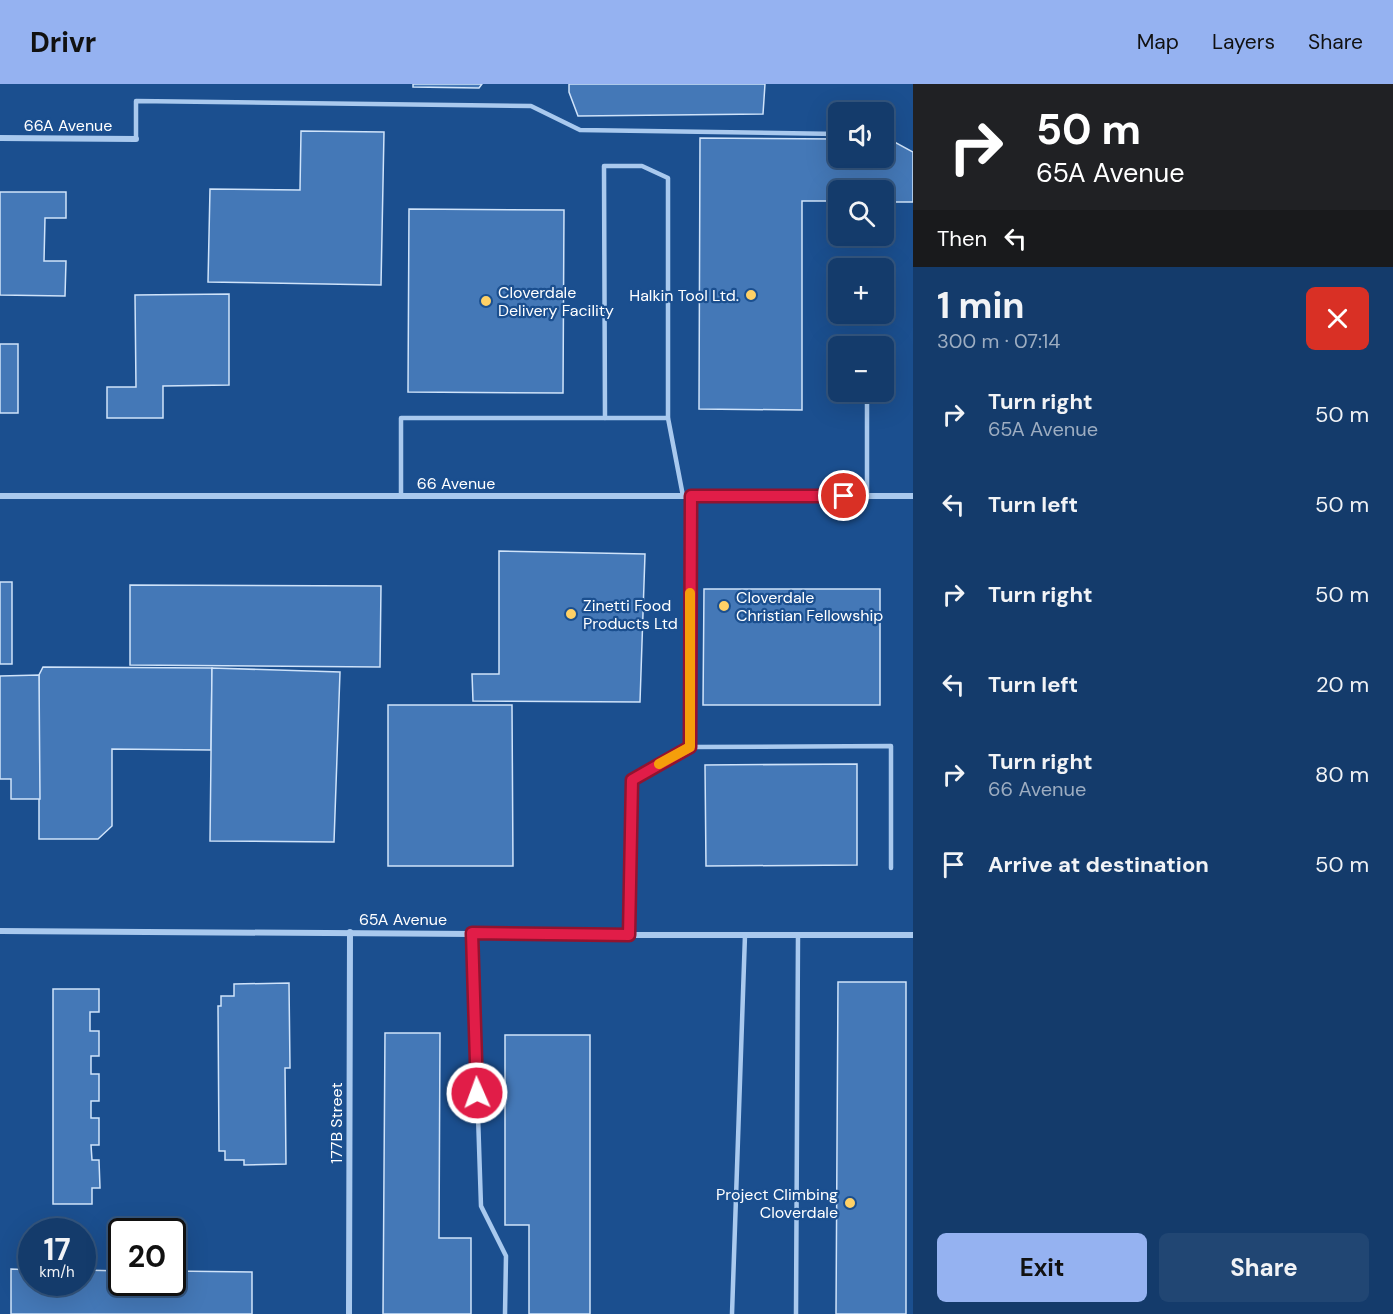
<!DOCTYPE html>
<meta charset="utf-8">
<style>
:root{--surface:#143b6b;--page:#214673;--text:#f1f3f6;--muted:#9dadc1;--line:#33557e;--accent:#95b2f1}
body{margin:0;font-family:"DM Sans",sans-serif;background:var(--page);color:var(--text);height:100vh;display:flex;flex-direction:column;font-size:22px;white-space:nowrap}
*{box-sizing:border-box;margin:0}
p{font-size:20px;color:var(--muted)}
.icon{flex:none;width:33px;height:33px;fill:none;stroke:currentColor;stroke-width:2;stroke-linecap:round;stroke-linejoin:round}
.map{position:relative;flex:1;overflow:hidden}
.sheet{display:flex;flex-direction:column;background:var(--surface);width:480px}
.sheet>*{flex:none}
.banner{background:#202124;color:#fff;overflow:hidden}
.fabs{position:absolute;left:828px;top:18px;display:grid;gap:12px}
.fabs a{display:grid;place-items:center;width:66px;height:66px;border-radius:9px;background:var(--surface);box-shadow:0 6px 24px #0002,0 0 0 2px var(--line);font-size:30px}
.speed{position:absolute;left:18px;top:1134px;display:flex;gap:12px;font-size:30px;font-weight:700;text-align:center}
.speed>*{display:grid;place-content:center;width:78px;height:78px;border-radius:50%;background:var(--surface);box-shadow:0 6px 24px #0002,0 0 0 2px var(--line);line-height:1}
.speed small{font-size:15px;font-weight:400}
.speed .limit{border:3px solid #111;border-radius:9px;background:#fff;color:#111}
.pin{position:absolute;display:grid;place-items:center;width:51px;height:51px;color:#fff;margin:-26px;border:3px solid #fff;border-radius:50%;box-shadow:0 2px 6px #0007}
.me{position:absolute;width:66px;margin:-33px;rotate:358deg;stroke-linejoin:round;filter:drop-shadow(0 0 4px #0008)}
.turn{display:flex;align-items:center;gap:21px;height:126px;padding:0 24px;font-size:27px}
.turn .icon{width:78px;height:78px;stroke-width:2.5}
.turn b{display:block;font-size:42px;line-height:51px}
.then{display:flex;align-items:center;height:57px;padding:0 24px;background:#0003;gap:12px;font-size:22px}
.round{display:grid;place-items:center;flex:none;width:63px;height:63px;border-radius:9px;background:var(--page)}
.summary{display:flex;align-items:center;justify-content:space-between;height:102px;padding:0 24px}
h1{font-size:36px;font-weight:700;line-height:45px}
.cta{display:flex;gap:12px;margin-top:auto;padding:12px 24px}
.cta a{flex:1;height:69px;border-radius:9px;background:var(--accent);color:#111;font-size:24px;font-weight:700;line-height:69px;text-align:center}
.cta a+a{background:var(--page);color:var(--text)}
ul{padding:0;list-style:none}
li{display:flex;align-items:center;gap:18px;height:90px;padding:0 24px}
li div{flex:1}
li b{display:block;font-size:22px}
li em{font-style:normal}
header{display:flex;align-items:center;gap:36px;box-sizing:border-box;height:84px;padding:0 30px;background:var(--accent);color:#111}
header strong{font-size:28px}
nav{display:flex;gap:33px;margin-inline-start:auto;font-size:21px}
main{display:flex;flex:1;min-height:0}
.map>svg:first-child{display:block}
.building{fill:#4478b7;stroke:#cfe3fa;stroke-width:1.5}
.lines{fill:none;stroke-linecap:round;stroke-linejoin:round}
.lane{stroke:#a9c9ee;stroke-width:4.5}
.street{stroke:#a9c9ee;stroke-width:6}
.route-casing{stroke:#92132f;stroke-width:15}
.route{stroke:#e11d48;stroke-width:10}
.slow{stroke:#f59e0b;stroke-width:10}
.poi-dot{fill:#ffd166;stroke:#1b4f8f;stroke-width:2}
.labels{text-anchor:middle;dominant-baseline:central;stroke-width:4.5;stroke-linejoin:round;paint-order:stroke}
.street-label{font-size:16px;fill:#fff;stroke:#1b4f8f}
.poi-label{font-size:16px;fill:#fff;stroke:#1b4f8f;text-anchor:start}
</style>
<header>
<strong>Drivr</strong>
<nav><a>Map</a><a>Layers</a><a>Share</a></nav>
</header>
<main>
<div class="map">
<svg width="913" height="1230" viewBox="0 0 913 1230">
<rect width="100%" height="100%" fill="#1b4f8f"/>
<g class="building">
<polygon points="413,0 482,0 479,4 413,3"/>
<polygon points="569,0 765,0 763,30 578,32 569,8"/>
<polygon points="301,47 384,48 381,201 208,198 210,105 300,106"/>
<polygon points="700,54 838,55 838,74 884,74 884,55 889,55 913,68 913,118 884,118 884,106 838,106 838,117 802,117 802,326 699,325"/>
<polygon points="0,108 66,108 66,134 45,134 44,177 66,177 65,212 0,211"/>
<polygon points="409,125 564,126 563,309 408,308"/>
<polygon points="229,210 229,301 163,302 163,334 107,334 107,303 136,303 135,211"/>
<rect x="0" y="260" width="18" height="69"/>
<polygon points="499,467 645,470 640,618 473,617 472,590 499,590"/>
<rect x="0" y="498" width="12" height="82"/>
<polygon points="130,501 381,502 380,583 130,581"/>
<polygon points="704,505 880,505 880,621 703,621"/>
<polygon points="43,583 212,584 211,666 112,665 112,742 98,755 39,755 39,591"/>
<polygon points="212,584 340,588 334,758 210,757"/>
<polygon points="39,591 40,715 11,715 11,695 0,695 0,592"/>
<polygon points="388,621 512,621 513,782 388,782"/>
<polygon points="857,680 857,781 706,782 705,681"/>
<polygon points="838,898 906,898 906,1230 836,1230"/>
<polygon points="289,899 290,984 285,984 286,1080 244,1081 244,1076 225,1076 225,1067 219,1067 218,922 221,922 221,912 234,912 234,900"/>
<polygon points="53,905 99,905 99,928 90,928 90,947 99,947 99,972 91,972 91,990 99,990 99,1017 91,1017 91,1034 99,1034 99,1061 91,1061 92,1076 99,1076 100,1104 92,1104 92,1120 53,1120"/>
<polygon points="385,949 440,949 439,1154 471,1154 471,1230 383,1230"/>
<polygon points="505,951 590,951 590,1230 529,1230 529,1141 505,1141"/>
<polygon points="11,1185 32,1186 32,1198 82,1198 82,1186 122,1187 122,1198 172,1198 172,1187 252,1188 252,1230 11,1230"/>
</g>
<g class="lines">
<g class="lane">
<polyline points="136,55 136,17 531,22 580,46 838,50"/>
<polyline points="867,262 867,253"/>
<polyline points="605,334 604,82 642,82 668,94 668,334 683,412"/>
<polyline points="401,412 401,334 668,334"/>
<polyline points="867,412 867,308"/>
<polyline points="690,663 891,662 891,784"/>
<polyline points="472,849 481,1122 506,1172 505,1230"/>
<polyline points="629,851 631,696 690,663 691,412"/>
<polyline points="732,1230 745,851"/>
<polyline points="796,1230 798,851"/>
</g>
<g class="street">
<polyline points="0,54 136,55"/>
<polyline points="0,412 913,412"/>
<polyline points="0,847 629,851 913,851"/>
<polyline points="349,1230 350,848"/>
</g>
</g>
<g class="lines">
<defs>
<polyline id="route" points="477,1009 472,849 629,851 632,696 690,663 691,412 844,412"/>
</defs>
<use href="#route" class="route-casing"/>
<use href="#route" class="route"/>
<polyline class="slow" points="659,680 690,663 690,509"/>
</g>
<g class="poi-dot">
<circle cx="751" cy="211" r="6"/>
<circle cx="486" cy="217" r="6"/>
<circle cx="724" cy="522" r="6"/>
<circle cx="571" cy="530" r="6"/>
<circle cx="850" cy="1119" r="6"/>
</g>
<g class="labels">
<g class="street-label">
<text x="68" y="41">66A Avenue</text>
<text x="456" y="399">66 Avenue</text>
<text x="403" y="835">65A Avenue</text>
<text transform="translate(336 1039) rotate(-90)">177B Street</text>
</g>
<g class="poi-label">
<text x="498" y="208">Cloverdale<tspan x="498" dy="18">Delivery Facility</tspan></text>
<text x="739" y="211" text-anchor="end">Halkin Tool Ltd.</text>
<text x="736" y="513">Cloverdale<tspan x="736" dy="18">Christian Fellowship</tspan></text>
<text x="583" y="521">Zinetti Food<tspan x="583" dy="18">Products Ltd</tspan></text>
<text x="838" y="1110" text-anchor="end">Project Climbing<tspan x="838" dy="18">Cloverdale</tspan></text>
</g>
</g>
</svg>
<div class="fabs">
<a><svg class="icon" aria-label="sound" viewBox="0 0 24 24"><path d="M4 9h4l5-4v14l-5-4H4zM17 9q2 3 0 6"/></svg></a>
<a><svg class="icon" aria-label="search" viewBox="0 0 24 24"><circle cx="10" cy="10" r="6"/><path d="M15 15l6 6"/></svg></a>
<a>+</a>
<a>−</a>
</div>
<div class="speed"><div>17<small>km/h</small></div><div class="limit">20</div></div>
<div class="pin" style="left:844px;top:412px;background:#d93025"><svg class="icon" aria-label="arrive" viewBox="0 0 24 24"><path d="M6 21V4h12l-3 4 3 4H6"/></svg></div>
<svg class="me" style="left:477px;top:1009px" viewBox="-20 -20 40 40"><circle r="17" fill="#e11d48" stroke="#fff" stroke-width="3"/><path d="M0-11L8 9 0 5-8 9z" fill="#fff"/></svg>
</div>
<section class="sheet">
<div class="banner">
<div class="turn"><svg class="icon" aria-label="right" viewBox="0 0 24 24"><path d="M7 20v-9h11M14 6l5 5-5 5"/></svg><div><b>50 m</b>65A Avenue</div></div>
<div class="then">Then<svg class="icon" aria-label="left" viewBox="0 0 24 24"><path d="M17 20v-9H6M10 6l-5 5 5 5"/></svg></div>
</div>
<div class="summary"><div><h1>1 min</h1><p>300 m · 07:14</p></div><a class="round" style="background:#d93025;color:#fff"><svg class="icon" aria-label="close" viewBox="0 0 24 24"><path d="M6 6l12 12M18 6L6 18"/></svg></a></div>
<ul>
<li><svg class="icon" aria-label="right" viewBox="0 0 24 24"><path d="M7 20v-9h11M14 6l5 5-5 5"/></svg><div><b>Turn right</b><p>65A Avenue</p></div><em>50 m</em></li>
<li><svg class="icon" aria-label="left" viewBox="0 0 24 24"><path d="M17 20v-9H6M10 6l-5 5 5 5"/></svg><div><b>Turn left</b></div><em>50 m</em></li>
<li><svg class="icon" aria-label="right" viewBox="0 0 24 24"><path d="M7 20v-9h11M14 6l5 5-5 5"/></svg><div><b>Turn right</b></div><em>50 m</em></li>
<li><svg class="icon" aria-label="left" viewBox="0 0 24 24"><path d="M17 20v-9H6M10 6l-5 5 5 5"/></svg><div><b>Turn left</b></div><em>20 m</em></li>
<li><svg class="icon" aria-label="right" viewBox="0 0 24 24"><path d="M7 20v-9h11M14 6l5 5-5 5"/></svg><div><b>Turn right</b><p>66 Avenue</p></div><em>80 m</em></li>
<li><svg class="icon" aria-label="arrive" viewBox="0 0 24 24"><path d="M6 21V4h12l-3 4 3 4H6"/></svg><div><b>Arrive at destination</b></div><em>50 m</em></li>
</ul>
<div class="cta"><a>Exit</a><a>Share</a></div>
</section>
</main>
